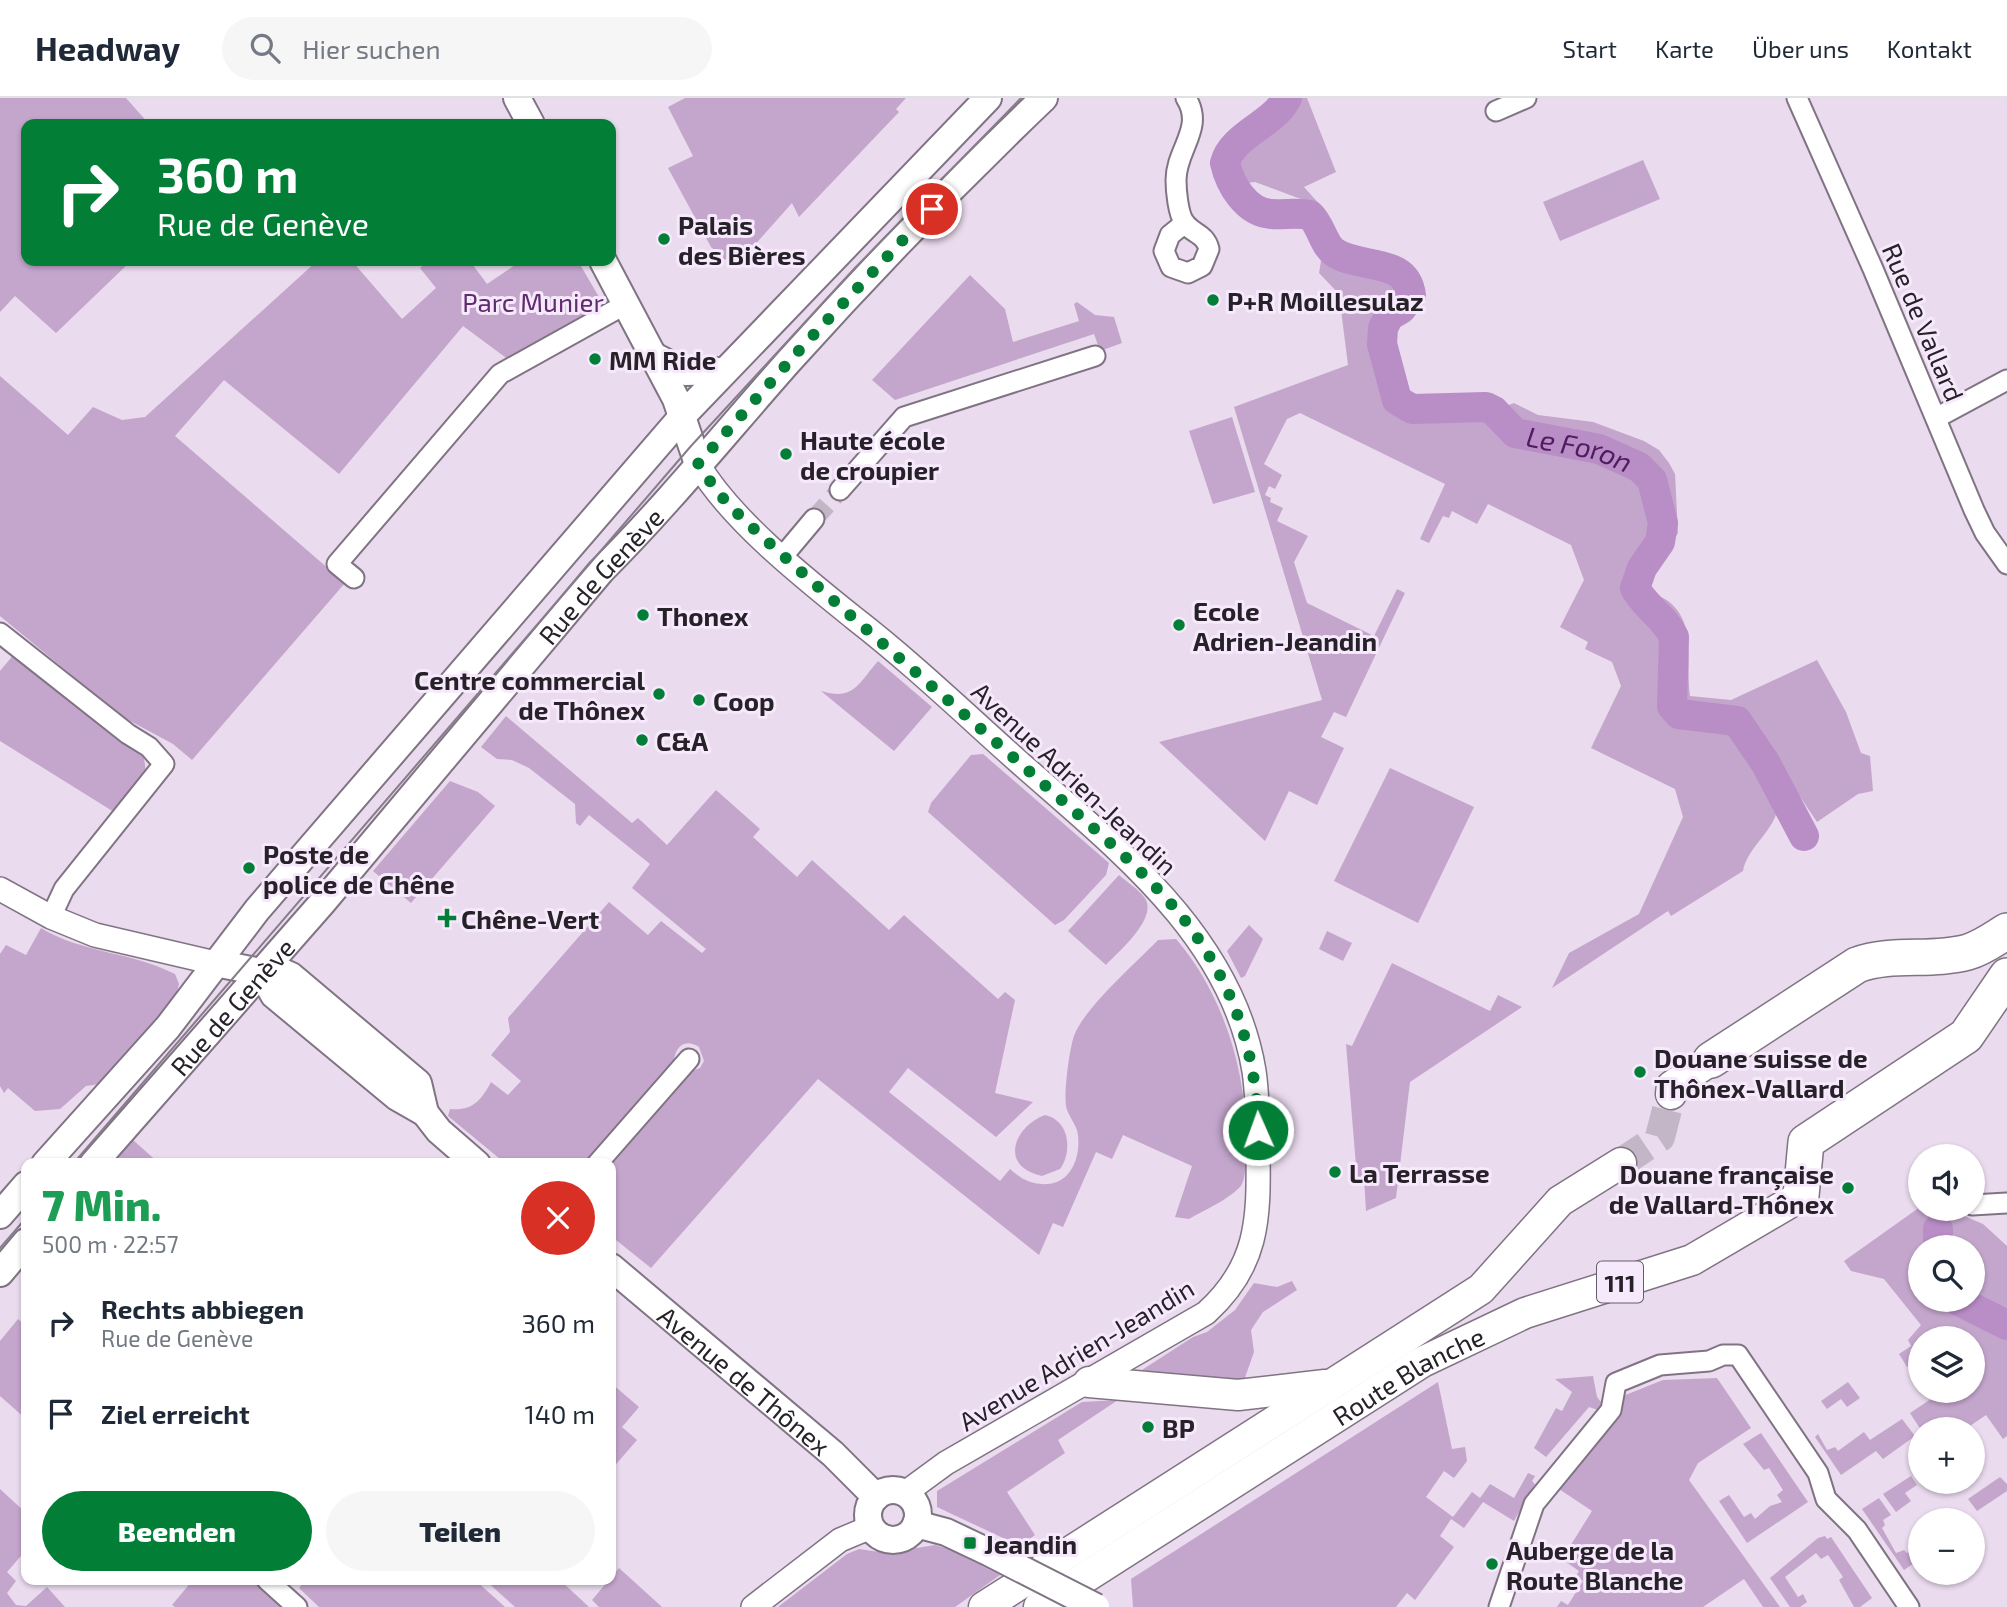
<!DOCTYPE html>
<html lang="de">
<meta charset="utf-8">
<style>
:root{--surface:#fff;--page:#f6f6f7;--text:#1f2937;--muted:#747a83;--line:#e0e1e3;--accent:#027e37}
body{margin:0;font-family:"Exo 2",sans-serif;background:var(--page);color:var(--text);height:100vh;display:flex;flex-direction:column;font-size:26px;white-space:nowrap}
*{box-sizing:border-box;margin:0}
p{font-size:23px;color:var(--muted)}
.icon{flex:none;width:38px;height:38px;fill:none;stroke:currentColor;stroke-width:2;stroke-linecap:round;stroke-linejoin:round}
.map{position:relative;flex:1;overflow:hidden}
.sheet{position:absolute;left:21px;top:1060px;width:595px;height:427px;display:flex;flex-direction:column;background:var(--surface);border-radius:14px;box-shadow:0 2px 5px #0004}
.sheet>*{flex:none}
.top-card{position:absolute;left:21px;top:21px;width:595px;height:147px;border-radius:14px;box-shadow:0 2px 5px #0004;background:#027e37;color:#fff;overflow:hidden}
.fabs{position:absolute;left:1908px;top:1046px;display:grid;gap:14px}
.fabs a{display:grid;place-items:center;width:77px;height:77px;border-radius:50%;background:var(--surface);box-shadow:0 2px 5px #0004;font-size:35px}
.pin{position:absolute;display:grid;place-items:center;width:60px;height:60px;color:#fff;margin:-30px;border:4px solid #fff;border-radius:50%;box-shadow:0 2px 7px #0007}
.me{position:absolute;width:77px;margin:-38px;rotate:358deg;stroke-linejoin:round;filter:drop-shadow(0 0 5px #0008)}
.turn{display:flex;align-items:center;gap:24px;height:147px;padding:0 21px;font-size:32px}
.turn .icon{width:91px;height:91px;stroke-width:2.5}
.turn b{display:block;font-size:49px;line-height:60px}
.round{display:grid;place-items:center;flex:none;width:74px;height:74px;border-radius:37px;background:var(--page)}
.overview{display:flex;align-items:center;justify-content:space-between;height:119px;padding:0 21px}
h1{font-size:42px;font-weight:800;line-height:52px;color:#1e9e55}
.primary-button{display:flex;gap:14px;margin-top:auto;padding:14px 21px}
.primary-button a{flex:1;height:80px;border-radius:42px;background:var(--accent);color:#fff;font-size:28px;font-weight:800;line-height:80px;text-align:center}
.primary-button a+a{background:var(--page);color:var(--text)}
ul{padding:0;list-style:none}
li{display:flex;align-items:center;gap:21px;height:91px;padding:0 21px}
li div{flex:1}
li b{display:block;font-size:26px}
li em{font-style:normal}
header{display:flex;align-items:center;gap:42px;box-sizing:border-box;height:98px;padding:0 35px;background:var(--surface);border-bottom:2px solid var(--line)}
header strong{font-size:33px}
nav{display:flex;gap:38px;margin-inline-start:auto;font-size:24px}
.search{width:490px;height:63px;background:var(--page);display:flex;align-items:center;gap:18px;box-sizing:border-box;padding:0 24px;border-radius:38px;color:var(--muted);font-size:26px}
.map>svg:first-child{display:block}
.green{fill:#c4a6cc;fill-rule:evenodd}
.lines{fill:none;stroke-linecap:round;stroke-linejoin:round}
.river{stroke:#b98dc6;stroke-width:30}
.minor-tunnel{stroke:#c3b6c7;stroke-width:19;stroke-dasharray:19 10;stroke-linecap:butt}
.primary-tunnel{stroke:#c3b6c7;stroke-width:30;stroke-dasharray:30 15;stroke-linecap:butt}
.minor-casing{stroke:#807484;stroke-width:23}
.tertiary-casing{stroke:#807484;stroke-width:26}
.secondary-casing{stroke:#807484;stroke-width:30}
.primary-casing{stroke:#807484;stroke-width:33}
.motorway-casing{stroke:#807484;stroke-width:38}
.minor{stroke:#fff;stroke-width:19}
.tertiary{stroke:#fff;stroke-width:23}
.secondary{stroke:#fff;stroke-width:26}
.primary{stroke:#fff;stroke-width:30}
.motorway{stroke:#fff;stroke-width:35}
.tram{stroke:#877d8a;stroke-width:2}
.secondary-bridge-casing{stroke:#807484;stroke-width:30;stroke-linecap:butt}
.secondary-bridge{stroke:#fff;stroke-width:26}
.route{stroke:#027e37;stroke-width:12;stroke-dasharray:0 21.6}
.poi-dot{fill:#027e37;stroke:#f7e9fc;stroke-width:2.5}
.labels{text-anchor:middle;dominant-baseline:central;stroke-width:6;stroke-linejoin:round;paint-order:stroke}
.shield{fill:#f7e9fc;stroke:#655e68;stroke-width:2}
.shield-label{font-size:24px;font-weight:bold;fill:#272229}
.poi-label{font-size:26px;font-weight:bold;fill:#272229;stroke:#f7e9fc;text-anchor:start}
.park-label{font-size:26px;fill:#612b70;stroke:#f7e9fc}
.street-label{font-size:26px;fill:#272229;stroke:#f7e9fc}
.water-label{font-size:28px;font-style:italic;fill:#511b60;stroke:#f7e9fc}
</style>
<header>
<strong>Headway</strong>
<div class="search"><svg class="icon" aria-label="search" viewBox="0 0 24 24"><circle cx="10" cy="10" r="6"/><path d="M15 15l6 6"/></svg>Hier suchen</div>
<nav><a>Start</a><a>Karte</a><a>Über uns</a><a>Kontakt</a></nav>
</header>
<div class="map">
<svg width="2007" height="1509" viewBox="0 0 2007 1509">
<rect width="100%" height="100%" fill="#eadbee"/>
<g class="green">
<polygon points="0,0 126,0 149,26 26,26 26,163 131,163 56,235 15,198 0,214"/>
<polygon points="685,0 906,0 896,11 899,14 799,119 792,105 744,159 734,151 725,162 711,149 668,70 693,58 668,9"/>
<path d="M1293 0H1307L1336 74 1304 89 1322 109 1255 84 1248 85 1237 75V61C1253 39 1285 30 1293 0Z"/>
<polygon points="1643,62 1660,101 1560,143 1543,104"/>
<path d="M1325 157C1347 165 1388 169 1400 188L1401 199C1395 206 1386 208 1379 214 1361 232 1382 293 1391 314L1396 317 1479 314 1489 319 1504 339C1563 350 1654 350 1657 428L1629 492 1636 507 1670 542C1673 567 1658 589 1667 614L1681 624 1734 629 1777 699C1784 727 1747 747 1743 773L1671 818 1668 813 1552 890 1569 855 1639 816 1683 719 1675 691 1591 650 1621 588 1612 564 1585 551 1588 544 1560 529 1584 482 1571 447 1488 406 1477 426 1452 413 1449 420 1443 418 1429 445 1420 441 1445 386 1300 315 1287 321 1264 366 1282 377 1275 391 1269 388 1265 397 1271 400 1270 404 1283 410 1277 423 1308 438 1294 464 1307 505 1374 538 1397 491 1405 495 1346 619 1334 614 1321 639 1344 650 1317 707 1289 693 1265 743 1159 644 1322 602 1234 309 1348 267 1339 196 1319 175 1321 163H1328Z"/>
<polygon points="317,163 352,163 402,221 436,190 420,170 429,163 470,163 487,186 521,163 578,163 599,199 594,215 509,262 463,228 339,376 224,282 175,338 345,485 192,662 173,646 121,618 0,518 0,278 68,337 93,309 122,322 145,319"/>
<polygon points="970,177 1005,211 1013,244 1079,223 1074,206 1077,204 1095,217 1114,219 1122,245 1100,253 1094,236 895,302 872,282"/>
<path d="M1514 305 1538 317 1593 324 1644 343 1659 352 1669 365 1675 376 1678 435 1647 487 1649 492C1655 497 1662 499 1668 503 1698 526 1685 566 1690 598L1731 602 1817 562 1846 614 1861 655 1870 658 1873 693 1858 696 1817 724 1748 621 1680 607C1673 583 1685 555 1679 530 1673 508 1646 505 1640 485 1645 469 1660 461 1665 445 1670 429 1668 413 1663 397 1640 326 1565 351 1517 327L1503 309Z"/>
<polygon points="1232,319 1255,394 1213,406 1189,333"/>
<polygon points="15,555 144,660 146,675 114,714 0,643 0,573"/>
<path d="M878 563 932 609 894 653 821 593C854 603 858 586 878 563Z"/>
<path d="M506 618 632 725 638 720 667 747 716 692 760 731 753 739 797 779 812 762 889 832 904 817 998 901 1005 894 1015 902 995 995 1033 1004 996 1039 908 970 889 994 1000 1083 1010 1071C1022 1082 1032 1087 1048 1086 1074 1084 1082 1053 1077 1032 1074 1024 1067 1015 1066 1008 1064 993 1069 953 1074 938 1084 910 1136 865 1158 842L1176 841C1224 896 1250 981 1245 1054 1245 1065 1247 1082 1239 1090 1226 1103 1204 1112 1189 1121L1175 1119 1192 1068 1123 1037 1112 1061 1096 1054 1063 1129 1053 1125 1039 1157 818 981 651 1170 611 1138V1066H606L685 975 700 970 704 963 699 949C684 939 674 950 674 965L586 1066H506L448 1018 450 1011C472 1013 481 1003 491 984L508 997 521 983 491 957 510 934 508 920 609 804 648 837 661 823 702 855 706 851 632 790 650 766 589 717 580 728 576 725 575 706 529 670 512 662 497 661 481 649Z"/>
<polygon points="983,656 1109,765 1106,777 1064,822 1055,827 928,714 931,705 971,657"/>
<polygon points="1390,670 1474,709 1418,825 1334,783"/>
<polygon points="450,683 478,694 495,708 411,805 373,773"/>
<path d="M1119 777C1127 784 1138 791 1144 799 1160 819 1118 854 1106 867L1068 833Z"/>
<polygon points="1249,827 1263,841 1245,878 1241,880 1227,853"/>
<path d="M41 830C82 855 132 854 175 876L179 886 175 902 107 985 86 988 60 1011 35 1013 8 990 4 995 0 988V856L6 847 26 857Z"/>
<polygon points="1327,833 1352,845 1343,863 1319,851"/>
<polygon points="1392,865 1490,913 1498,897 1522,909 1410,984 1396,1100 1366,1113 1364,1079 1357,1080 1346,946 1352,948"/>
<path d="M1045 1017C1069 1022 1073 1053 1060 1071L1042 1078C999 1069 1013 1029 1045 1017Z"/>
<polygon points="133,1042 160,1066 113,1066"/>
<path d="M1920 1109 1948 1111 1983 1126 2007 1148V1338L2003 1341 1986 1317 1964 1332H1921L1910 1315 1937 1297 1935 1293H1972V1241H1920V1266L1915 1263 1907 1269 1899 1256 1911 1248 1908 1242 1921 1227 1884 1181 1851 1173 1844 1163ZM1929 1127 1943 1128 1950 1150H1972V1202H1920V1150H1931L1932 1136Z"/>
<polygon points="1292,1183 1297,1192 1263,1214 1251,1232 1254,1254 1242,1288 1128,1281 1193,1239 1207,1234 1235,1212 1254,1185 1277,1189"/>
<polygon points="18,1221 26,1228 26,1321 0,1298 0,1243"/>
<polygon points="1593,1278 1597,1299 1605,1309 1601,1313 1589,1309 1546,1359 1534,1350 1556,1310 1562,1313 1572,1294 1555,1281"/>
<polygon points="1717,1280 1751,1330 1698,1365 1689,1382 1780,1509 1763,1509 1744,1481 1703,1509 1557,1509 1561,1503 1568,1507 1583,1483 1576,1478 1579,1473 1562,1461 1592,1413 1556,1389 1623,1298 1663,1282"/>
<polygon points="1438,1284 1452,1351 1465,1349 1467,1363 1454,1380 1444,1373 1426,1399 1453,1419 1472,1394 1480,1400 1490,1386 1514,1400 1528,1375 1535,1378 1532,1383 1535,1386 1514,1423 1483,1404 1464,1430 1451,1421 1440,1438 1454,1449 1415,1502 1407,1495 1396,1509 1133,1509 1131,1481"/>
<polygon points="1848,1284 1860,1300 1847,1309 1841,1301 1827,1311 1821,1303"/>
<polygon points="611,1285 639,1309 622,1329 637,1342 611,1372"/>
<polygon points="1118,1302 1058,1342 1065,1355 1007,1394 1035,1437 1020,1448 937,1409 937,1393 1082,1304"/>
<polygon points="1902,1321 1915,1338 1883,1361 1876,1353 1841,1377 1815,1339 1818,1336 1827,1352 1835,1349 1838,1353 1864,1334 1870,1342"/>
<polygon points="1761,1335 1808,1404 1747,1445 1719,1403 1729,1397 1744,1419 1751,1415 1755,1421 1770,1408 1782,1404 1777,1397 1783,1392 1769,1370 1764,1372 1743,1346"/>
<polygon points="1911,1378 1917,1387 1905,1395 1911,1403 1896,1414 1883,1396"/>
<polygon points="2000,1379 2007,1386 2007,1393 1977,1413 1968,1401"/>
<polygon points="0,1391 26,1415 26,1452 7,1474 16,1483 7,1495 16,1507 26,1508 47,1489 65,1509 0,1509"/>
<polygon points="1879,1400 1891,1417 1883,1422 1885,1427 1882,1430 1896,1455 1904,1452 1907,1455 1920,1446 1920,1461 1904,1472 1862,1411"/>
<polygon points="1825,1438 1827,1441 1831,1439 1872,1500 1860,1509 1854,1509 1839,1482 1843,1479 1828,1457 1821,1461 1816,1455 1785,1479 1798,1499 1803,1496 1807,1504 1800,1509 1790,1509 1770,1480 1818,1440"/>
<polygon points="935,1447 949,1451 1000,1477 955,1509 778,1509 847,1456 859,1451 886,1455"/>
<polygon points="619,1470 662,1509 599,1509 592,1502"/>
<polygon points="193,1482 255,1482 284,1509 175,1509 172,1507"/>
<polygon points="306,1482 475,1482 505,1509 319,1509 299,1490"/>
<polygon points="485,1482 560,1482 589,1509 515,1509"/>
</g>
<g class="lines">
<g class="river">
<path id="s1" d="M1287 0C1273 27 1232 37 1225 65 1230 87 1246 114 1271 116 1284 117 1297 114 1310 117 1321 127 1323 146 1334 154 1359 172 1407 158 1411 198L1401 211 1389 218 1383 230 1382 246 1397 302 1412 311 1486 309 1494 313 1515 335 1599 351 1639 369 1652 382 1663 425 1660 444 1642 470 1635 490C1645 509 1665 519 1674 539L1672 608 1679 616 1737 623 1766 666 1804 738"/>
<polyline points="1938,1150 1938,1131"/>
<polyline points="1957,1202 2007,1227"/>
</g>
<polyline class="minor-tunnel" points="814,421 840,392"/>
<polyline class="primary-tunnel" points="1621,1065 1660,1039 1671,996"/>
<defs>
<g id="minor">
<polyline points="1797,0 1873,171 1974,412 1985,435 2007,466"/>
<polyline points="1496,13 1526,0"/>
<path d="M1185 125 1170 137 1164 153 1171 169 1188 175 1202 168 1209 151C1205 135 1192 136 1184 124 1178 115 1176 92 1176 82 1176 51 1205 30 1186 0"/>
<polyline points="1936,320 2007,282"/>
<polyline points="840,392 904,319 1095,258"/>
<polyline points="783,458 814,421"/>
<polyline points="354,480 337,466 500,276 626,206"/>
<polyline points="0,535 128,636 149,649 164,666 64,791 51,819"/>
<polyline points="597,1066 689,961"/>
<polyline points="1972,1107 2007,1105"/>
<polyline points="267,1482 297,1509"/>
<polyline points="1499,1509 1534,1406 1611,1312 1616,1285 1660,1267 1709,1263 1723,1257 1738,1257 1818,1375 1826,1401 1857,1432 1909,1509"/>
</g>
<g id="tertiary">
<path d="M698 366C730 421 804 480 854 520 912 565 965 616 1020 665 1115 749 1232 838 1254 973 1258 1000 1258 1028 1258 1055 1259 1122 1258 1168 1206 1215L946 1365 905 1395"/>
<polyline points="0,791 51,819 95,837 215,865"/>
<polyline points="753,1509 840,1442 871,1429"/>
</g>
<g id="secondary">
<polyline points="517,0 531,26"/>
<polyline points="603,163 676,301 698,366"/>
<polyline points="654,258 685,274 723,273"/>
<polyline points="215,865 261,874 282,874 291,878 418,985 425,1015"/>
<polyline points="261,874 274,897 397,999 425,1015 439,1033 477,1066"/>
<polyline points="45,1066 168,929 257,812 687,313 988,0"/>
<path id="s2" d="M93 1066 323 804 601 473C668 406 727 333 789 263 871 172 956 84 1044 0"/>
<polyline points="0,1117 26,1087"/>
<path id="s3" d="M611 1169 833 1356 876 1399"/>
<polyline points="0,1175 26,1144"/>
<circle cx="893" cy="1417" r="25"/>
<polyline points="916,1426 946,1434 986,1453"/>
</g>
<g id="primary">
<polyline points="1671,996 1672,988 1711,962"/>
<polyline points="1089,1284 1238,1297 1325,1287"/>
<polyline points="984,1509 1481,1191 1560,1103 1621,1065"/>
<path id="s4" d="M1039 1509 1422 1264 1525 1215 1692 1162 1801 1098"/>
</g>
<g id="motorway">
<path d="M1711 962 1857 867C1892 854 1932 864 1968 854 1982 850 1994 841 2007 833"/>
<polyline points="1801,1098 1806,1044 1966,938 2007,878"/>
</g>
</defs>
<use href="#minor" class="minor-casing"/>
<use href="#tertiary" class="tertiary-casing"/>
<use href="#secondary" class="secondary-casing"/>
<use href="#primary" class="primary-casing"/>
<use href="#motorway" class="motorway-casing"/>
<use href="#minor" class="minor"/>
<use href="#tertiary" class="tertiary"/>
<use href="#secondary" class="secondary"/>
<use href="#primary" class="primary"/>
<use href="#motorway" class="motorway"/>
<g class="tram">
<polyline points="73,1066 691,348 854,171 1021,0"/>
<polyline points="0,1150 26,1120"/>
</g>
<defs>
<polyline id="secondary-bridge" points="986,1453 1096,1509"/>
</defs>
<use href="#secondary-bridge" class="secondary-bridge-casing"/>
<use href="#secondary-bridge" class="secondary-bridge"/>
</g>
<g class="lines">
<path class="route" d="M932 111 803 248 698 366 719 396 741 419C838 509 940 594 1039 682 1090 728 1158 782 1197 839 1237 897 1257 962 1258 1032"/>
</g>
<g class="poi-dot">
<circle cx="664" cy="141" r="7"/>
<circle cx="1213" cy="202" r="7"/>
<circle cx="595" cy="261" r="7"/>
<circle cx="786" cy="356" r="7"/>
<circle cx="643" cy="517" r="7"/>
<circle cx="1179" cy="527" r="7"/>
<circle cx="659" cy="596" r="7"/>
<circle cx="699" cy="602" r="7"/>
<circle cx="642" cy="642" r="7"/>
<circle cx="249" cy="770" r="7"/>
<path d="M443.5 809.5h7v7h7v7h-7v7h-7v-7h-7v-7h7z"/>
<circle cx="1640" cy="974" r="7"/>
<circle cx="1335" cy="1074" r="7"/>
<circle cx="1848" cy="1090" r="7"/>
<circle cx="1148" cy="1329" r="7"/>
<rect x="963" y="1438" width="14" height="14" rx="3.5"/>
<circle cx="1492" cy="1466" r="7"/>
</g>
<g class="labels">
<rect class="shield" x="1597" y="1163.5" width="46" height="41" rx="5"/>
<g class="shield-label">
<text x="1620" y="1184">111</text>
</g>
<g class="poi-label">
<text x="678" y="126">Palais<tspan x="678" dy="30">des Bières</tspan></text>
<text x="1227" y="202">P+R Moillesulaz</text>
<text x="609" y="261">MM Ride</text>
<text x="800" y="341">Haute école<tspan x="800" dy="30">de croupier</tspan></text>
<text x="1193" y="512">Ecole<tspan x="1193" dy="30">Adrien-Jeandin</tspan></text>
<text x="657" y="517">Thonex</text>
<text x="645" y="581" text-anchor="end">Centre commercial<tspan x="645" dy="30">de Thônex</tspan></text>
<text x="713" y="602">Coop</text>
<text x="656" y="642">C&amp;A</text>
<text x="263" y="755">Poste de<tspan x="263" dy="30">police de Chêne</tspan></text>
<text x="461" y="820">Chêne-Vert</text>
<text x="1654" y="959">Douane suisse de<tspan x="1654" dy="30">Thônex-Vallard</tspan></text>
<text x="1349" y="1074">La Terrasse</text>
<text x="1834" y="1075" text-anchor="end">Douane française<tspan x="1834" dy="30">de Vallard-Thônex</tspan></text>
<text x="1162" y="1329">BP</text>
<text x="984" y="1445">Jeandin</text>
<text x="1506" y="1451">Auberge de la<tspan x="1506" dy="30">Route Blanche</tspan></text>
</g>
<g class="park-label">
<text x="533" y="203">Parc Munier</text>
</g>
<g class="street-label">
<text transform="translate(1924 224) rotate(67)">Rue de Vallard</text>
<text stroke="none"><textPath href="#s2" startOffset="777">Rue de Genève</textPath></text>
<text transform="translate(1075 680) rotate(43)">Avenue Adrien-Jeandin</text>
<text stroke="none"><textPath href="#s2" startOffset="210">Rue de Genève</textPath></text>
<text transform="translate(1076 1256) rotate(-31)">Avenue Adrien-Jeandin</text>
<text stroke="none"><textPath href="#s4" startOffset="436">Route Blanche</textPath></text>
<text stroke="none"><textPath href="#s3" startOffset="175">Avenue de Thônex</textPath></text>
</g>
<g class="water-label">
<text stroke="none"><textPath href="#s1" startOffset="658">Le Foron</textPath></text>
</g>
</g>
</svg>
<div class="fabs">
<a><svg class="icon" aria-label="sound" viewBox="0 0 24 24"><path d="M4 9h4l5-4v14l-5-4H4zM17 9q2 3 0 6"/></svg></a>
<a><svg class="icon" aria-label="search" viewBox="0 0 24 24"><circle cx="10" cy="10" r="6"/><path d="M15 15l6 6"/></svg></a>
<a><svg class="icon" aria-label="layers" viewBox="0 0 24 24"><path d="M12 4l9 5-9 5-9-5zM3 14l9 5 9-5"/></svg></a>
<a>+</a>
<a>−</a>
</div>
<div class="pin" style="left:932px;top:111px;background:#d93025"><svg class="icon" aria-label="arrive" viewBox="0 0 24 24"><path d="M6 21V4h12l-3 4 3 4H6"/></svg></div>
<svg class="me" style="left:1258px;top:1032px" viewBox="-20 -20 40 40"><circle r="17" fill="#027e37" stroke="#fff" stroke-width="3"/><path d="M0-11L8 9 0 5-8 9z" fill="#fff"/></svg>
<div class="top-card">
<div class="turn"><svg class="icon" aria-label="right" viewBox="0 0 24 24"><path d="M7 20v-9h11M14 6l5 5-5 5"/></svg><div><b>360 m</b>Rue de Genève</div></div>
</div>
<section class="sheet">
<div class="overview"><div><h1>7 Min.</h1><p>500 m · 22:57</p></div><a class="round" style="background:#d93025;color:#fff"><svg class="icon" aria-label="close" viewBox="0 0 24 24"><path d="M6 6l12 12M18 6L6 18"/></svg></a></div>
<ul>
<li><svg class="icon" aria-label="right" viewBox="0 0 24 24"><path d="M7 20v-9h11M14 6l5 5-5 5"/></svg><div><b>Rechts abbiegen</b><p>Rue de Genève</p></div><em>360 m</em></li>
<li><svg class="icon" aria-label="arrive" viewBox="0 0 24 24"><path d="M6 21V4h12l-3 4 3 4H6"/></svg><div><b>Ziel erreicht</b></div><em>140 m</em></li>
</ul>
<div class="primary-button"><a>Beenden</a><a>Teilen</a></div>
</section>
</div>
